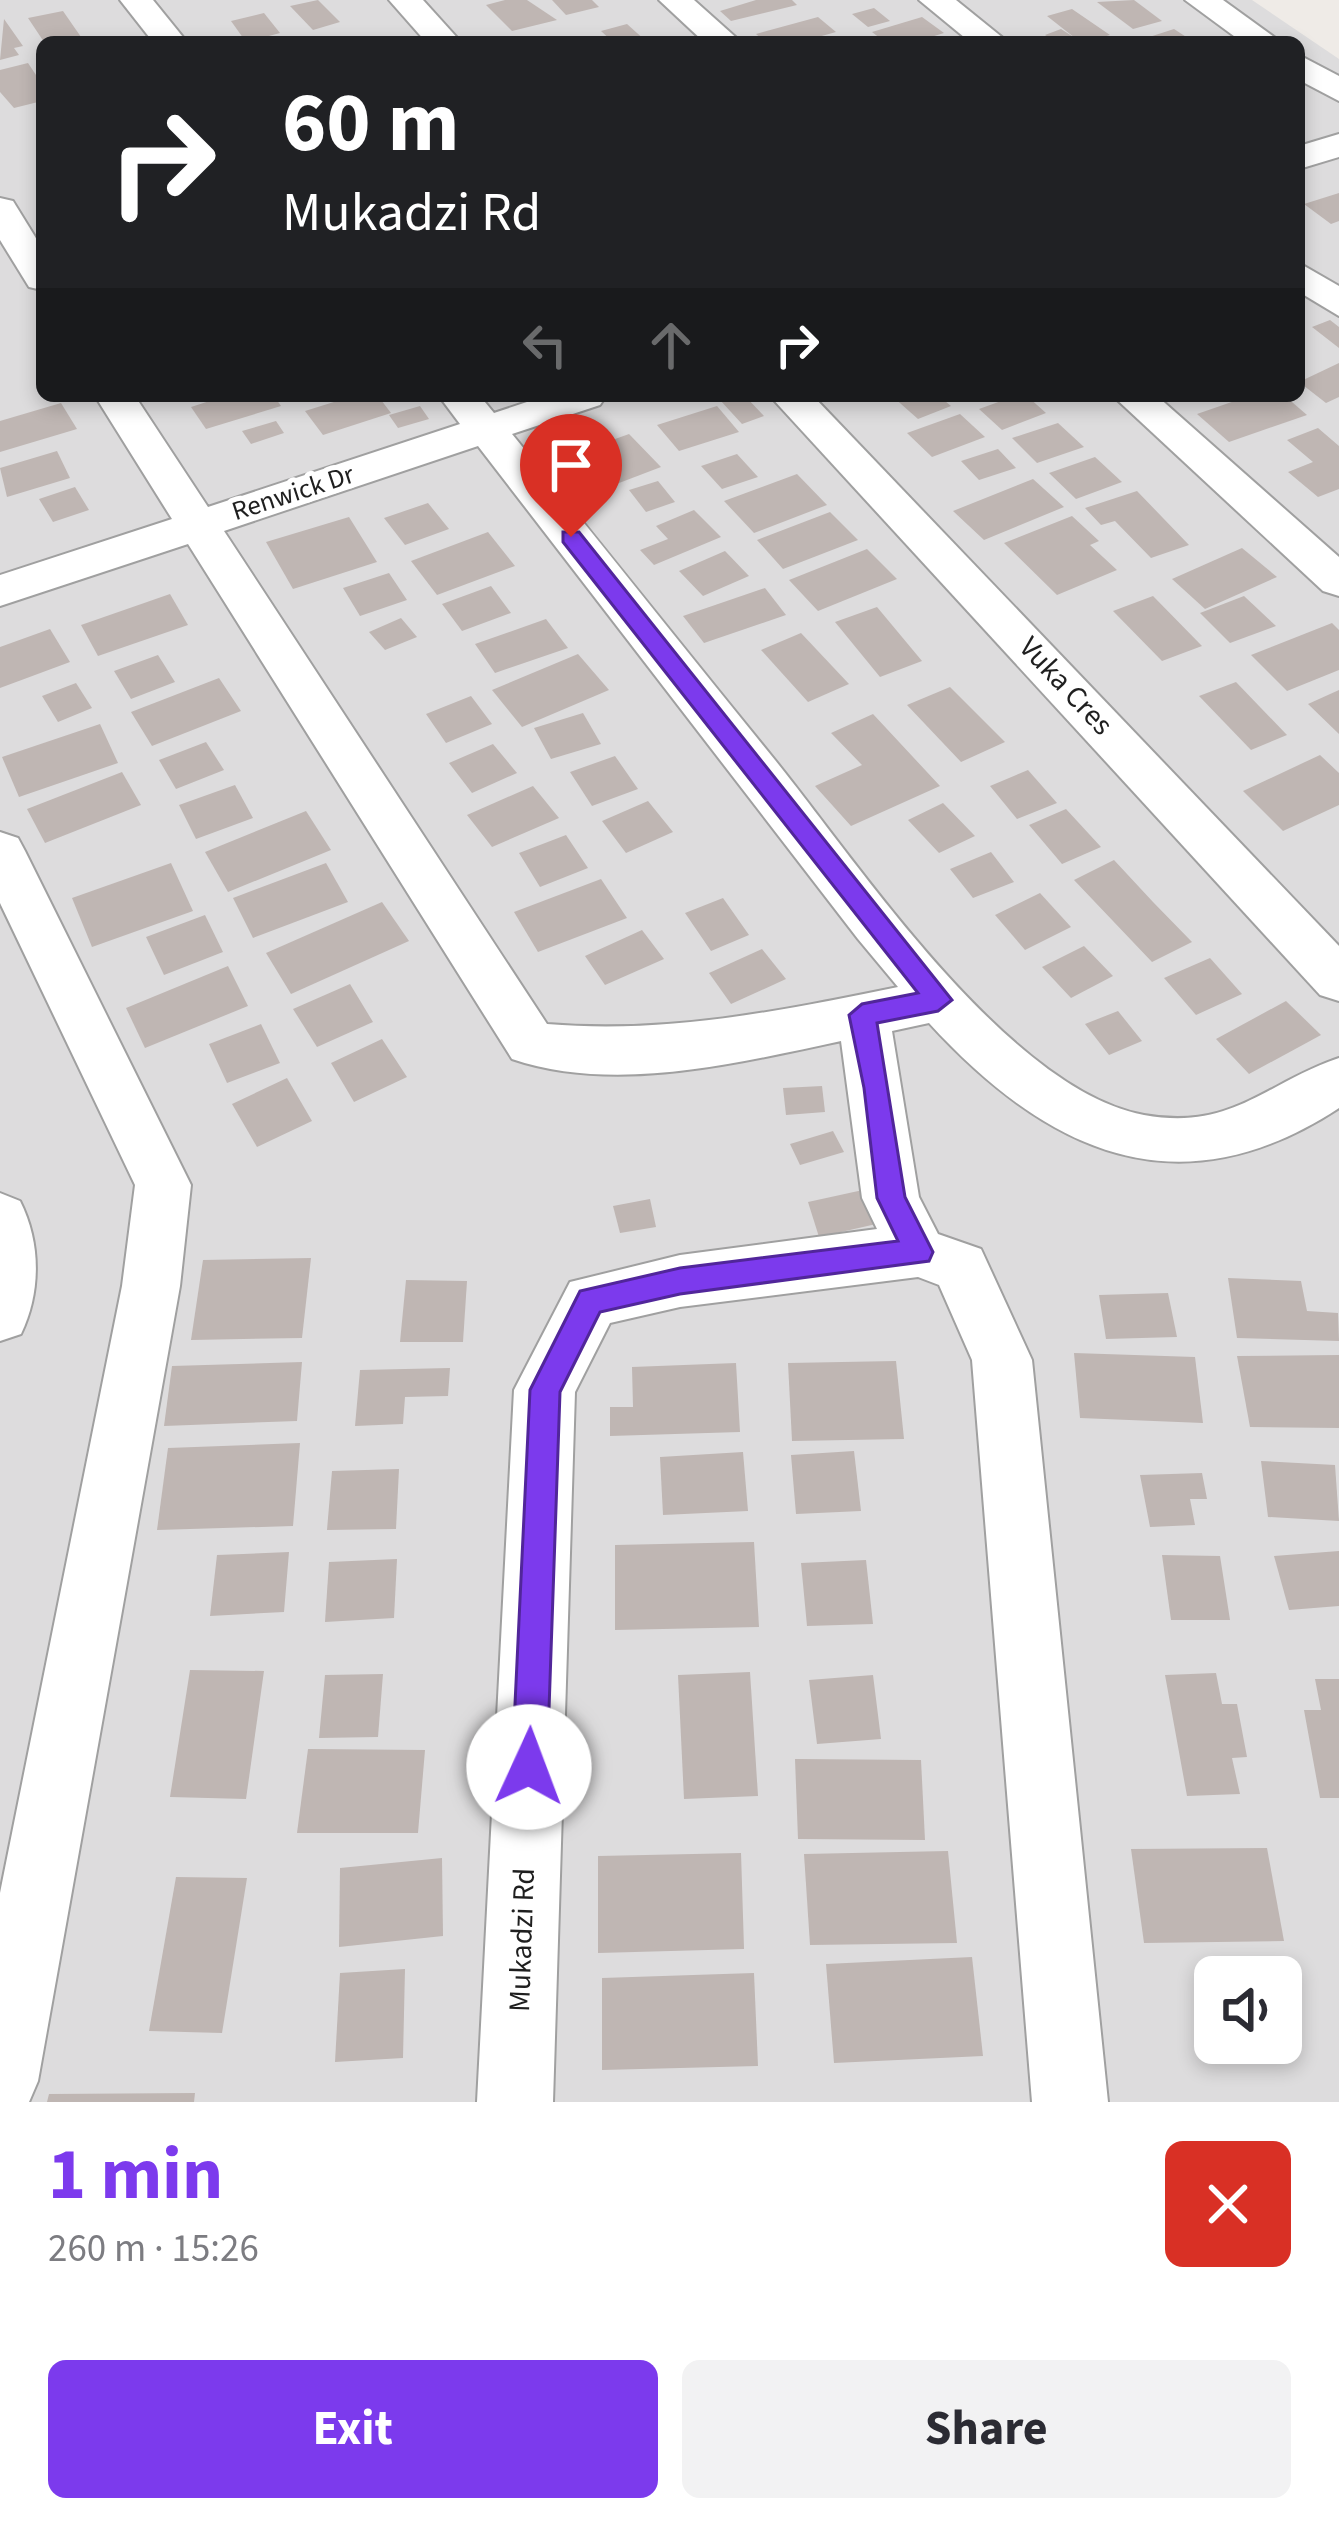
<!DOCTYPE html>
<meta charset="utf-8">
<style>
:root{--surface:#fff;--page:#f2f2f3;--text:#2b2b33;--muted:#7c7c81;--accent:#7c3aed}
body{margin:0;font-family:"Source Sans 3",sans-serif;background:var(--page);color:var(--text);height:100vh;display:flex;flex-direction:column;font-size:45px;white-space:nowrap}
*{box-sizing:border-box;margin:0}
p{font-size:39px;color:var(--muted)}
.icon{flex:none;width:66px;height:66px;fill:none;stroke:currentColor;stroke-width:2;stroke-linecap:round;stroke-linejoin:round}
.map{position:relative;height:2102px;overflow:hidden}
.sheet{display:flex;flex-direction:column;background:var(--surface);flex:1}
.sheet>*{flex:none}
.top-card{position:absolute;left:36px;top:36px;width:1269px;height:366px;border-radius:18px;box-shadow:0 6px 18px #0003;background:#202124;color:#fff;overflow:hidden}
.buttons{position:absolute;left:1194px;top:1956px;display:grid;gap:24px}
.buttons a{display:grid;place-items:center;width:108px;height:108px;border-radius:18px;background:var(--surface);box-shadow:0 6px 18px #0003;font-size:60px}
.pin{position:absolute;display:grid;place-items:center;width:102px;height:102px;color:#fff;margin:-123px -51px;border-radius:50% 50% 50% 0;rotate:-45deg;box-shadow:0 0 12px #0007}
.pin .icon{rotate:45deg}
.me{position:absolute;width:132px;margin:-66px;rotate:2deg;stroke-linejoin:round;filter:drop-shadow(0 0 9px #0008)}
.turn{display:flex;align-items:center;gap:42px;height:252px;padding:0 48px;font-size:54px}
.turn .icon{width:156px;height:156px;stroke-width:2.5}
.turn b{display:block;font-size:84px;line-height:102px}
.lanes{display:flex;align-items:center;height:114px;padding:0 48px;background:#0003;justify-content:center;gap:60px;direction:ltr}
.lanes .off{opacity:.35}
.round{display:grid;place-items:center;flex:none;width:126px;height:126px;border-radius:18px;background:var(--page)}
.summary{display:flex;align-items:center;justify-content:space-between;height:204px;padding:0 48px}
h1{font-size:72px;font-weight:700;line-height:90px;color:var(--accent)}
.primary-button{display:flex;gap:24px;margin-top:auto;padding:24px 48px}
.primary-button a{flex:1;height:138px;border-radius:18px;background:var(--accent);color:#fff;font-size:48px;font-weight:700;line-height:138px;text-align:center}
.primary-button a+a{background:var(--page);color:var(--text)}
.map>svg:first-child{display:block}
.residential{fill:#dddcdd;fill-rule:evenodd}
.building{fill:#bfb6b3}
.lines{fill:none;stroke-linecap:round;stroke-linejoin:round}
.minor-casing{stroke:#a0a0a0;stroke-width:4}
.minor{fill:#fff;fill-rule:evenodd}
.route{fill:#7c3aed;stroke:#51269a;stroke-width:3}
.labels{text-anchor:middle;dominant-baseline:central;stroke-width:10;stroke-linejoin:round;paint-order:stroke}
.far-street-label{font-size:27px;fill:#1f1f1f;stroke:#fff}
.street-label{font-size:30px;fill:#1f1f1f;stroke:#fff}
</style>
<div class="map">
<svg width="1339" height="2102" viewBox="0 0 1339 2102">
<rect width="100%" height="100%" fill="#efebe7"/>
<path class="residential" d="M0 0H1252L1339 59V2102H0ZM42 42H1299V396H42ZM1215 1977H1281V2043H1215Z"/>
<g class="building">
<polygon points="318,0 340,22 313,30 290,6"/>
<polygon points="505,0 527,0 557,20 512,31 486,5"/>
<polygon points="552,0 592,0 599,7 566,15"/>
<polygon points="756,0 792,0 797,5 731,21 720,11"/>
<polygon points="1134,0 1162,21 1133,29 1097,2"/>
<polygon points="874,8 890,21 868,27 852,14"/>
<polygon points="1072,9 1110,35 1086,42 1056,42 1045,35 1061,29 1075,38 1047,16"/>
<polygon points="63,11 81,37 44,42 28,18"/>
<polygon points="264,13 280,33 246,42 231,21"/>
<polygon points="818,17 836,32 800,42 765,42 756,34"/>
<polygon points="922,17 944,33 915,42 885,42 872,32"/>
<polygon points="4,19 23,46 14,48 19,55 0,60"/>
<polygon points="627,24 647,42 613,42 601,31"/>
<polygon points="1174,29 1194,42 1137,42 1137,41"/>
<polygon points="28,63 42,84 42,101 14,108 0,92 0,70"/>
<polygon points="1339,193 1339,221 1331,224 1304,204"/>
<polygon points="1330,320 1339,327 1339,348 1312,327"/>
<polygon points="1339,363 1339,397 1326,403 1299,382"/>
<polygon points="225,396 274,396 281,406 206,429 191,407"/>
<polygon points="353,396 378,396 391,413 323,435 305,411"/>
<polygon points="745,396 764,416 742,424 720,400"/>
<polygon points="892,396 939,396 951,406 918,419"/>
<polygon points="1015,396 1027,396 1046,413 1002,430 979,409"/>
<polygon points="1249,396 1285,396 1307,415 1229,442 1197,414"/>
<polygon points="61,403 77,429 0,452 0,421"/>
<polygon points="420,406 429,419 398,428 389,415"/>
<polygon points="717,406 739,432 679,451 657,425"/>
<polygon points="960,414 985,437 932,457 907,433"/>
<polygon points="276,421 284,433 251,444 242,431"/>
<polygon points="1058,423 1084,447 1037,463 1012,438"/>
<polygon points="1318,428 1339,446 1339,489 1318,497 1288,472 1313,462 1287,440"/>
<polygon points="629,434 661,467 585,496 554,461"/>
<polygon points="998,449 1016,468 979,480 961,461"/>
<polygon points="57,451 70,478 7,497 0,468"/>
<polygon points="737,454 758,477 722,489 701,466"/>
<polygon points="1095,457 1122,482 1076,499 1049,473"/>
<polygon points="797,474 827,505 754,533 724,501"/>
<polygon points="1033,479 1064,507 984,540 953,511"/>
<polygon points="658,481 675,502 646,512 629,490"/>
<polygon points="75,487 89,510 53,522 39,499"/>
<polygon points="1137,491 1189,545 1151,558 1115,521 1101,525 1085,508"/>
<polygon points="428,503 449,529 405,545 384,518"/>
<polygon points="694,510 721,537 654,565 640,550 668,539 656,526"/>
<polygon points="830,512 858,540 783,569 757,540"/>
<polygon points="1072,516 1099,541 1090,545 1117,570 1057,595 1004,543"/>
<polygon points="349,517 377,562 293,589 266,542"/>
<polygon points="488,532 515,566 437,595 411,561"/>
<polygon points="1242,548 1277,577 1205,609 1172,579"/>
<polygon points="867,549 897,579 818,611 789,580"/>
<polygon points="725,551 749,576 703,596 679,571"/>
<polygon points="389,573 407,600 360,616 343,588"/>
<polygon points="491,586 511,613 462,631 442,604"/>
<polygon points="765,588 786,615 704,643 683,616"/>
<polygon points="170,594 188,625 98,656 81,625"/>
<polygon points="1153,596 1202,646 1162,661 1113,611"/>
<polygon points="1244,596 1276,626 1230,643 1200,613"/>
<polygon points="877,607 922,661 880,677 835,622"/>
<polygon points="401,618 417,637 385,650 369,632"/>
<polygon points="546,619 568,648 495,673 475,644"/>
<polygon points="1332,623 1339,630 1339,670 1287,691 1251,655"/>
<polygon points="50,629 70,662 0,688 0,647"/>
<polygon points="801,633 849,684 808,702 761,650"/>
<polygon points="578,654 609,690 522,727 492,690"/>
<polygon points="158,655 175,682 131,699 114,671"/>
<polygon points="219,678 241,711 152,746 131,712"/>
<polygon points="1236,682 1287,735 1251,750 1199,696"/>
<polygon points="76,683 92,708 58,722 42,696"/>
<polygon points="950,687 1005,742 961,762 907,705"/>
<polygon points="1339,690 1339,734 1308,704"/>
<polygon points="471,696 492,724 446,743 426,714"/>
<polygon points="583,713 601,744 551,759 534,728"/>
<polygon points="873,714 940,786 851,826 815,786 862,765 831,733"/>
<polygon points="100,724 118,763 19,797 2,757"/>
<polygon points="206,742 224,770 176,789 159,760"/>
<polygon points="493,744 517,773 472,793 449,763"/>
<polygon points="1320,755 1339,773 1339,805 1283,831 1243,791"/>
<polygon points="615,756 638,789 592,806 570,772"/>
<polygon points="1028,770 1057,803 1017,819 990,786"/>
<polygon points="122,772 141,805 45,843 27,809"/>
<polygon points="235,785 253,818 196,839 179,805"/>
<polygon points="533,786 559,818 492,847 467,815"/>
<polygon points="648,801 673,832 626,853 602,821"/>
<polygon points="943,803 975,836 939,853 908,820"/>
<polygon points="1066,809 1101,847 1062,864 1029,825"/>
<polygon points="306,811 331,850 228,892 205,852"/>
<polygon points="566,835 588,868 540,887 519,853"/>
<polygon points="991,852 1014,882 973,898 950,869"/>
<polygon points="1114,860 1153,902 1192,942 1152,962 1074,880"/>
<polygon points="171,863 193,911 92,947 72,898"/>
<polygon points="326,863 348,902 253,938 233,898"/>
<polygon points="601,879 627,918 538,952 514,912"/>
<polygon points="1040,893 1071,927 1025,950 995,915"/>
<polygon points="723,898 749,935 711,951 685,913"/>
<polygon points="382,902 409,941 291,994 266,953"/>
<polygon points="205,915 223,952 164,975 146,937"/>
<polygon points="642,930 664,959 605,985 585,956"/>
<polygon points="1084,946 1113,976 1071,998 1042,967"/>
<polygon points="762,949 786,979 731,1004 709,973"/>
<polygon points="1210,958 1242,994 1196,1015 1164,978"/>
<polygon points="228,966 248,1006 145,1048 126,1008"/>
<polygon points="350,984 373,1022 317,1047 293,1009"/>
<polygon points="1286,1001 1321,1035 1249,1074 1216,1039"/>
<polygon points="1118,1011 1142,1041 1109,1055 1085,1024"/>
<polygon points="261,1024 280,1063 227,1083 209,1044"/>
<polygon points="382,1039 407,1077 354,1102 331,1063"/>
<polygon points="287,1078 312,1121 257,1147 232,1104"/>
<polygon points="822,1086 825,1112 786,1115 783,1088"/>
<polygon points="833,1131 844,1152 800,1165 790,1144"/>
<polygon points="872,1188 885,1222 819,1237 808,1202"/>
<polygon points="650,1199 656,1227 620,1233 613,1206"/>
<polygon points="311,1258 302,1338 191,1340 203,1260"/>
<polygon points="1228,1278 1301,1281 1307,1311 1338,1313 1339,1341 1237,1338"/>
<polygon points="406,1280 467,1281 463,1342 400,1342"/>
<polygon points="1168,1293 1177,1337 1106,1339 1099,1295"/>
<polygon points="1074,1353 1195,1357 1203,1423 1080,1418"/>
<polygon points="1339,1355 1339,1428 1250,1427 1237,1356"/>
<polygon points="896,1361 904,1439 792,1441 788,1363"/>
<polygon points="302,1362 297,1421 164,1426 172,1366"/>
<polygon points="736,1363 740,1432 610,1436 610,1407 633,1407 632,1367"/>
<polygon points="450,1368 448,1396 405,1397 403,1424 355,1426 360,1370"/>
<polygon points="300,1443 293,1526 157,1530 168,1448"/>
<polygon points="854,1451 861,1511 796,1514 791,1455"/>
<polygon points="743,1452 748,1511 663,1515 660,1457"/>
<polygon points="1261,1461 1335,1465 1339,1521 1268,1517"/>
<polygon points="399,1469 396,1529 327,1530 332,1471"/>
<polygon points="1202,1473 1207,1499 1190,1499 1195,1525 1150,1527 1140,1475"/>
<polygon points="754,1542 759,1627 615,1630 615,1545"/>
<polygon points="1339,1551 1339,1606 1289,1610 1274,1556"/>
<polygon points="289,1552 284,1612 210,1616 217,1555"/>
<polygon points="1162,1555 1220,1556 1230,1620 1171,1620"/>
<polygon points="397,1559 394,1618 325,1622 329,1562"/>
<polygon points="866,1560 873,1624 807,1626 801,1563"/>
<polygon points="190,1670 264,1671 246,1799 170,1797"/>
<polygon points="750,1672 758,1796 684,1799 678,1675"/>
<polygon points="1216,1673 1222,1704 1237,1704 1247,1757 1232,1758 1240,1794 1187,1796 1165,1675"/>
<polygon points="383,1674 378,1737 319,1738 325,1675"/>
<polygon points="873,1675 881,1739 817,1744 809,1680"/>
<polygon points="1315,1679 1339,1679 1339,1798 1320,1798 1304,1710 1321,1710"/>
<polygon points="308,1749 425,1750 418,1833 297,1833"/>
<polygon points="795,1759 921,1760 925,1840 798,1839"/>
<polygon points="1267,1848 1284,1941 1144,1943 1131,1849"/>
<polygon points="948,1851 957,1943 810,1945 804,1854"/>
<polygon points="741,1853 744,1949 598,1953 598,1856"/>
<polygon points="442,1858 443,1936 339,1947 340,1868"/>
<polygon points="176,1877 247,1878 222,2033 149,2031"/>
<polygon points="972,1957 983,2056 834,2063 826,1964"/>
<polygon points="405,1969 403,2058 335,2062 340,1973"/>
<polygon points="754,1973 758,2066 602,2070 602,1978"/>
<polygon points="195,2093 194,2102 47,2102 49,2094"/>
</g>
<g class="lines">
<defs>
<g id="minor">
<polygon points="120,0 153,0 187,42 153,42"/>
<polygon points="389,0 423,0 461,42 426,42"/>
<polygon points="659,0 694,0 741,42 704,42"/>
<polygon points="919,0 956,0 1008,42 970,42"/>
<polygon points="1185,0 1223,0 1281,42 1242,42"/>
<polygon points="1299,55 1339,76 1339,101 1299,80"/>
<polygon points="1339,134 1339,157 1299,169 1299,146"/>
<polygon points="0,198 13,201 42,248 42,290 29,287 0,240"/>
<polygon points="1299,263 1339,286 1339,316 1299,292"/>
<path d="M95 396H135L208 507 460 424 439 396H480L494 413 545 396H606L600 405 512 434C601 543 687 652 775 760 859 864 1008 1090 1144 1115 1232 1131 1265 1083 1339 1058V1108C1179 1213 1048 1153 929 1023L892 1031 919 1197 938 1234 981 1249 1032 1360 1108 2102H1032L972 1360 939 1285 918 1277 680 1307 610 1323 575 1392 553 2102H477L514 1390 570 1282 680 1255 877 1229 862 1198 841 1041C738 1063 615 1094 512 1059L188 544 0 606V575L172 519ZM478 446 858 939 898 987C780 1011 668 1034 547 1024L224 531Z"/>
<polygon points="770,396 813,396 1339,946 1339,1001 1320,995"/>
<polygon points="1113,396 1157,396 1339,557 1339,596 1323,591"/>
<polygon points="0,832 18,838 25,851 191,1185 180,1286 38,2081 29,2102 0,2102 0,1893 122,1286 135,1185 0,903"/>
<path d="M0 1193 20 1201C41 1243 41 1292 21 1334L0 1341Z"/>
</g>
</defs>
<use href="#minor" class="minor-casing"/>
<use href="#minor" class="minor"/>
</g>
<polygon class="route" points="563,532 579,532 952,1000 938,1011 877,1023 905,1197 933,1252 929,1261 680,1294 600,1312 560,1392 547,1767 541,1779 529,1784 517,1779 512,1767 530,1390 580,1291 680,1268 898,1241 877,1198 864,1088 849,1015 862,1004 918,993 563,542"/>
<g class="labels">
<g class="far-street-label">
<text transform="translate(293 493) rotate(-18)">Renwick Dr</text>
</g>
<g class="street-label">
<text transform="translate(1066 686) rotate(47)">Vuka Cres</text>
<text transform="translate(522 1940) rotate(-88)">Mukadzi Rd</text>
</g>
</g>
</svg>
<div class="buttons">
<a><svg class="icon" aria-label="sound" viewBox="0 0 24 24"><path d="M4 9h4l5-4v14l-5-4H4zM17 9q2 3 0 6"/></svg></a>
</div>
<div class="pin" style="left:571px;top:537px;background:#d93025"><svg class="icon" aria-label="arrive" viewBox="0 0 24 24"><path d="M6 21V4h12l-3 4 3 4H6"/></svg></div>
<svg class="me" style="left:529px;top:1767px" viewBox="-20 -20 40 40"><circle r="19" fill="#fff"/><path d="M0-13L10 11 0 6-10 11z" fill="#7c3aed"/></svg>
<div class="top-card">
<div class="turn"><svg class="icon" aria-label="right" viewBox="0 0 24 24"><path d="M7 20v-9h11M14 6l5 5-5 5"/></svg><div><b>60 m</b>Mukadzi Rd</div></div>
<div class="lanes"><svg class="icon off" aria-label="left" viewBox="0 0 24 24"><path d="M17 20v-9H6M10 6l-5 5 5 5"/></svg><svg class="icon off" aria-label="ahead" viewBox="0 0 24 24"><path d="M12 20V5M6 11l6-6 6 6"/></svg><svg class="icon" aria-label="right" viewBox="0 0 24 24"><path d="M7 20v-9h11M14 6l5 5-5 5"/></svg></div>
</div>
</div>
<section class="sheet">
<div class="summary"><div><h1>1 min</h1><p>260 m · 15:26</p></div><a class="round" style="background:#d93025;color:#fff"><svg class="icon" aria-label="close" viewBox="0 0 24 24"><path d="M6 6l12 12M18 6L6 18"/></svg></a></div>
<div class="primary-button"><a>Exit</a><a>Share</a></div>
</section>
